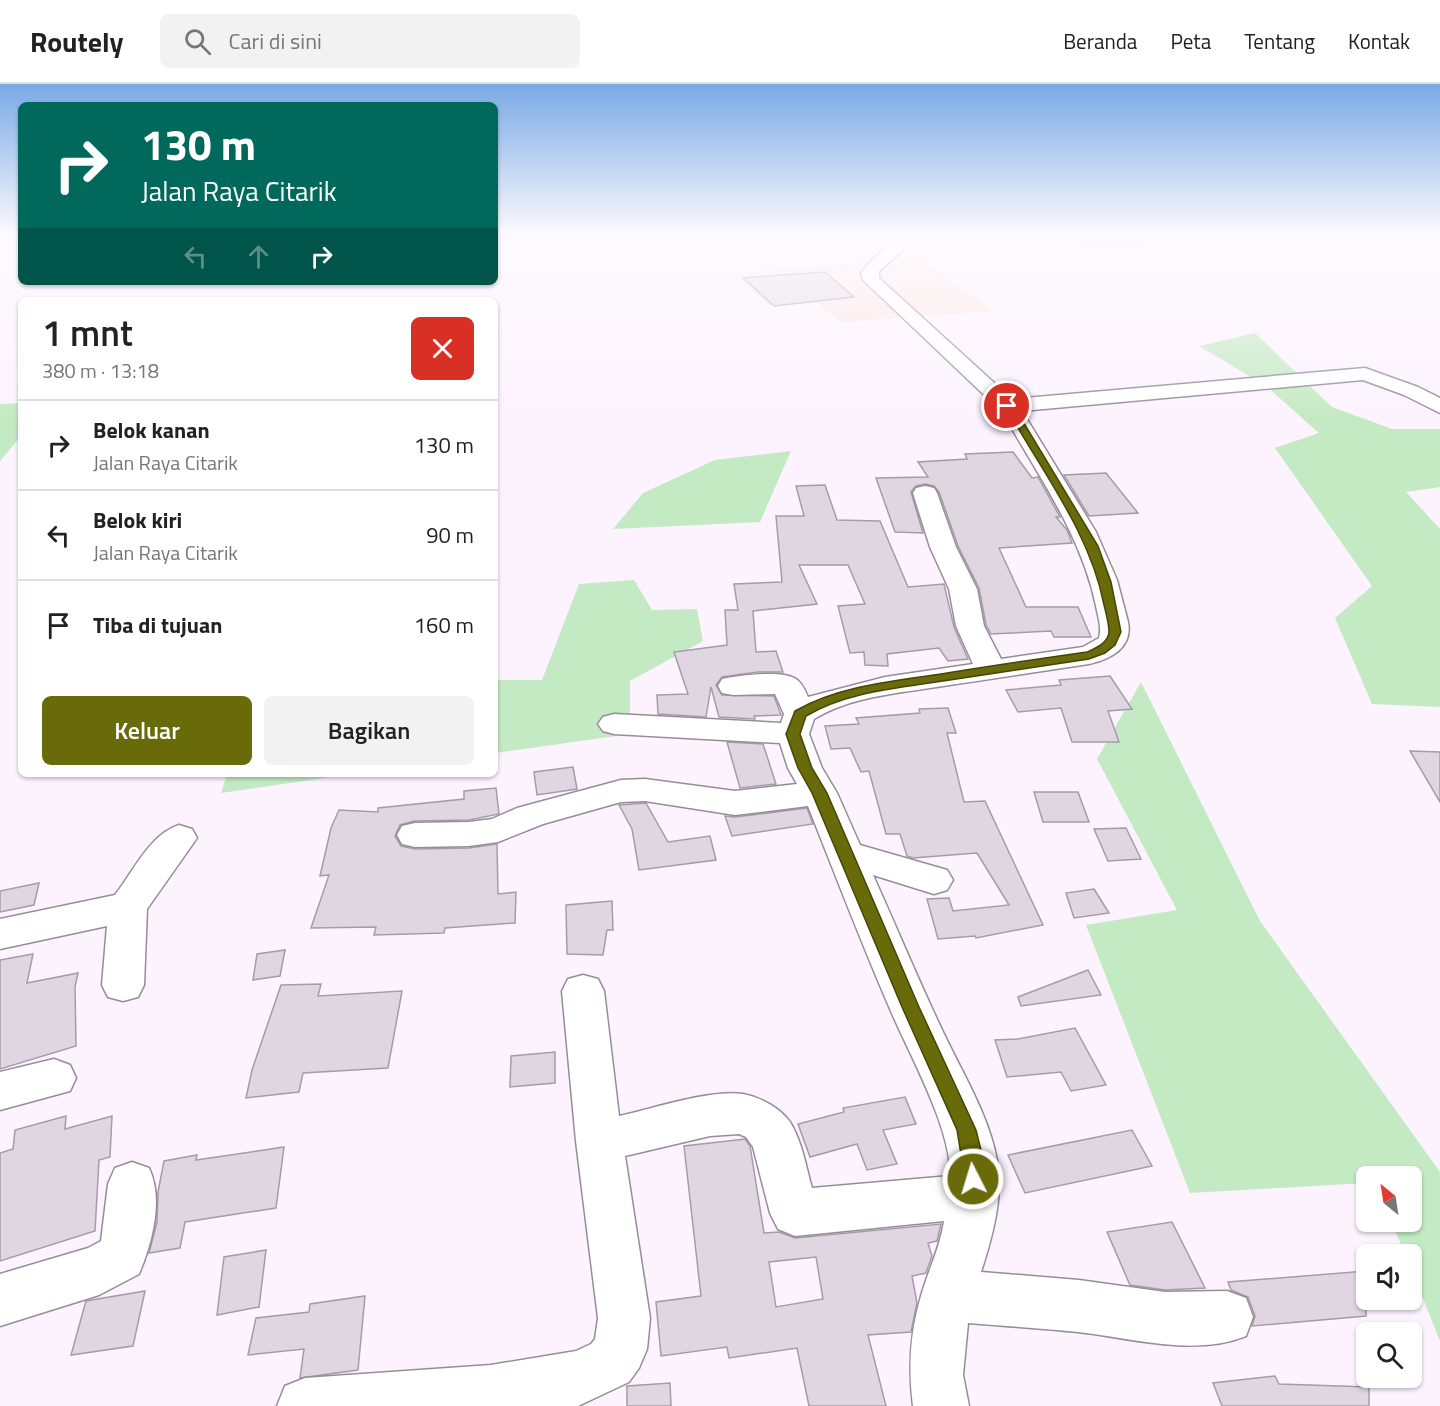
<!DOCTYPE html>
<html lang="id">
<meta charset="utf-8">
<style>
:root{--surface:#fff;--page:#f2f2f2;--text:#222;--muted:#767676;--line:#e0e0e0;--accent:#696b0b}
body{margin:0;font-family:"Titillium Web",sans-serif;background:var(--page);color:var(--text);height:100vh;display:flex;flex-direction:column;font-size:22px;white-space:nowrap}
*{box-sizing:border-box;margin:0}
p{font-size:20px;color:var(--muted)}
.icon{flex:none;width:33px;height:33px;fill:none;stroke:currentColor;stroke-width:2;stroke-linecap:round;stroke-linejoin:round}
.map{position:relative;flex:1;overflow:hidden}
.sheet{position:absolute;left:18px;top:213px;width:480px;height:480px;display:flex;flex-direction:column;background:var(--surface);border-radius:9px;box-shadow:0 2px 4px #0004}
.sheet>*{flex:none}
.hud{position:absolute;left:18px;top:18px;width:480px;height:183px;border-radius:9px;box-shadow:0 2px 4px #0004;background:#00695c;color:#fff;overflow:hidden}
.needle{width:39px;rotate:330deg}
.controls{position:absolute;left:1356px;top:1082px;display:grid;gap:12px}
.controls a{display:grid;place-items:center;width:66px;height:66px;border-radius:9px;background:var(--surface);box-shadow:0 2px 4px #0004;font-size:30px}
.pin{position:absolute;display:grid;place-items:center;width:51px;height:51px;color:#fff;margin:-26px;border:3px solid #fff;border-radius:50%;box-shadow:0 2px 6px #0007}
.me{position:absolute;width:66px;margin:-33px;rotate:355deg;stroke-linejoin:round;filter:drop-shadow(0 0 4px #0008)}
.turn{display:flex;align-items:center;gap:21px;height:126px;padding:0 24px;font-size:27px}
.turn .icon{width:78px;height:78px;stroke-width:2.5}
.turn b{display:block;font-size:42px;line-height:51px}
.lanes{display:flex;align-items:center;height:57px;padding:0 24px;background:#0003;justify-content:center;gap:30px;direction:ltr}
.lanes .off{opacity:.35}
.round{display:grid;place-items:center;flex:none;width:63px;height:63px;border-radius:9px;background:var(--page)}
.summary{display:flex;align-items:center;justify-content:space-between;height:102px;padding:0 24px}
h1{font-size:36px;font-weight:600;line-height:45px}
.action{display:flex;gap:12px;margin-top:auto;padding:12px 24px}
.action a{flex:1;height:69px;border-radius:9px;background:var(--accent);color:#fff;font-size:24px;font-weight:600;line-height:69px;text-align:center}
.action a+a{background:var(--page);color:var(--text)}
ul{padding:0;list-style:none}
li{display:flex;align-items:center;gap:18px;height:90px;padding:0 24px;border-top:2px solid var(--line)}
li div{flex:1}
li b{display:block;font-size:22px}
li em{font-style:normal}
header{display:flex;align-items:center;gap:36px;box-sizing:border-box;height:84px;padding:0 30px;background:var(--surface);border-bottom:2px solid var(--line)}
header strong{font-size:28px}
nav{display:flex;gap:33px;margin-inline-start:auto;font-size:21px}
.search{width:420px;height:54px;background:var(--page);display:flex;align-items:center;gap:15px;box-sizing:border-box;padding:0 21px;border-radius:9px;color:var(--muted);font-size:22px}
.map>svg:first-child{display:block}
.industrial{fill:#fce7e1}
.green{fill:#c3eac2}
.building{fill:#dfd6e1;stroke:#a59ca7;stroke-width:1.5;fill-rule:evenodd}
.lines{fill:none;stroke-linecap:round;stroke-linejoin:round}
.minor-casing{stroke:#958d98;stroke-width:3}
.minor{fill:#fff;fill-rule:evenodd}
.route{fill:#696b0b;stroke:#444607;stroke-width:1.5}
</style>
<header>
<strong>Routely</strong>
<div class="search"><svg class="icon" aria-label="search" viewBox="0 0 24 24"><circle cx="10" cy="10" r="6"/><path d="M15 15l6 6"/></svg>Cari di sini</div>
<nav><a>Beranda</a><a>Peta</a><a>Tentang</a><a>Kontak</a></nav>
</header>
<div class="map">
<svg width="1440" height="1322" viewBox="0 0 1440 1322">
<rect width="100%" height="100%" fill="#fcf3fe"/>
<polygon class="industrial" points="919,175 996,227 839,238 817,218 768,221 731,189"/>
<g class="green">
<polygon points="1065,153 1228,153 1097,167 1060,157"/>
<polygon points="1255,249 1332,323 1392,345 1440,345 1440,403 1406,408 1440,445 1440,623 1372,620 1335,534 1372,502 1275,364 1319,349 1266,302 1199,262"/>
<polygon points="21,319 21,352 0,377 0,320"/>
<polygon points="791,367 760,438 613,445 643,409 715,376"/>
<polygon points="634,496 652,526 697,525 703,557 630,597 630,650 495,669 495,596 542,596 579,500"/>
<polygon points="1141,598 1260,837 1440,1088 1440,1257 1412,1187 1412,1170 1405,1170 1391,1137 1412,1137 1412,1092 1366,1092 1366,1099 1190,1109 1086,841 1177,826 1097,675"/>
<polygon points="227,690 352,690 221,709"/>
</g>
<g class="building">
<polygon points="825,188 854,213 774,222 743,194"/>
<polygon points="1013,368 1032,394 1038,393 1060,433 1056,433 1067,446 1072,459 999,464 1026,523 1078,523 1091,553 1054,553 1051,547 991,550 986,541 979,504 958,462 939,408 934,402 925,400 916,402 911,408 923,449 895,448 876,394 928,393 918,378 967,375 965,370"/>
<polygon points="1106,389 1138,429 1089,432 1064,391"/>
<polygon points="825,401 837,436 880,437 908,503 944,500 954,543 968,575 948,577 939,564 887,570 888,582 865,581 864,568 850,569 838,522 865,520 848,481 799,481 817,520 753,527 756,568 776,567 783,588 758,588 722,593 716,601 722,611 774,612 781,631 754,632 755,635 719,633 711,603 706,633 658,630 657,611 688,610 674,568 727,561 725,526 738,526 734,500 782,498 776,432 804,432 796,402"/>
<polygon points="1110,592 1132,625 1108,627 1119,658 1072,658 1061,624 1018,628 1006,606 1061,601 1059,596"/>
<polygon points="948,624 956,649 947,649 964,718 985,717 1043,841 976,854 975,852 938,855 927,815 949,814 953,827 1009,821 977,769 913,774 907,772 900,750 886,750 869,687 861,688 850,664 831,665 825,642 859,640 856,634 920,629 919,625"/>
<polygon points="727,658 763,660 776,700 740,704"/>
<polygon points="1410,667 1440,668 1440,718"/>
<polygon points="573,683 577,705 537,711 534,688"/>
<polygon points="496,704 499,730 469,736 414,737 400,741 395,752 401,762 415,765 469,764 497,760 498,810 516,808 515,839 445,844 444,849 374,851 376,843 311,844 329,791 320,792 331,744 339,726 378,728 378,724 464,715 464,707"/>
<polygon points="1034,708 1078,708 1089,738 1043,738"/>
<polygon points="646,719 668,758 710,752 716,776 639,786 632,745 619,721"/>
<polygon points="807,724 813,740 732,752 725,732 735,733"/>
<polygon points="1126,744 1141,775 1108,777 1094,745"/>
<polygon points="39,799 34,821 0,828 0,807"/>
<polygon points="1094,805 1109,829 1074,834 1066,809"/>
<polygon points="612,817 613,846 607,846 603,871 567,870 566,821"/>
<polygon points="285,866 280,892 253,896 257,870"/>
<polygon points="33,870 27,899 78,889 75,903 76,962 0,985 0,876"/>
<polygon points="1088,886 1101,911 1021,922 1018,913"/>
<polygon points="321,900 318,912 402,907 388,984 303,989 299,1008 246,1014 252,986 281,901"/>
<polygon points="1075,944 1106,1001 1071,1007 1061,988 1007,993 995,956 1018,955"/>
<polygon points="555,968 555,999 510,1003 511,972"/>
<polygon points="905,1013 916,1040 883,1046 897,1080 867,1086 857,1060 810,1073 798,1040 844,1028 843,1024"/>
<polygon points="66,1032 65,1045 112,1032 110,1073 99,1076 95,1147 0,1177 0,1069 13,1065 15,1046"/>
<polygon points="1132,1046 1152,1082 1025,1109 1008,1071"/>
<path d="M745 1055 750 1062 764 1149 779 1148 795 1154 941 1140 937 1157 928 1159 932 1172 926 1189 912 1192 917 1219 911 1248 868 1251 886 1322H809L797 1264 729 1274 727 1263 661 1272 656 1218 701 1212 684 1062ZM816 1173 823 1215 776 1223 769 1178Z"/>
<polygon points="284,1063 276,1124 185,1138 180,1164 149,1169 157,1138 158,1108 164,1077 197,1071 196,1076"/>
<polygon points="1172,1138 1205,1204 1165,1206 1130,1201 1107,1148"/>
<polygon points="266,1166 259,1223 217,1231 224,1173"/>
<polygon points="1366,1187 1366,1232 1252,1242 1255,1232 1248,1213 1231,1206 1228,1198"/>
<polygon points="145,1207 133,1262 71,1271 86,1217"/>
<polygon points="365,1212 358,1286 300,1294 304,1265 248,1271 256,1234 309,1228 310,1220"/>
<polygon points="1275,1292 1279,1300 1369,1303 1369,1322 1222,1322 1213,1299"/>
<polygon points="670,1299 671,1322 627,1322 627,1302"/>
</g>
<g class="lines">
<defs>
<g id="minor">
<path d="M898 153H913L903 166 879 187V194L1012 315 1365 284 1418 303 1440 314V329L1404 311 1363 296 1022 327 1096 448 1117 496 1128 538C1133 564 1110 575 1089 580 1040 587 992 595 943 602 901 609 851 612 814 635L809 650 822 684 837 709 860 761 947 786 953 796 947 806 934 810 873 791C897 844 919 898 944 950 963 990 989 1032 997 1076 1004 1112 992 1154 981 1188L1079 1196 1165 1208 1227 1207 1246 1214 1253 1233 1246 1252C1194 1273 1132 1254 1078 1248 1041 1244 1004 1242 968 1239L963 1291 969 1322H913C908 1284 910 1249 921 1212 928 1187 940 1164 944 1137L795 1152 778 1145 770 1129 753 1063 746 1053 739 1050 710 1052 625 1072 650 1234 647 1265 639 1284 629 1298 578 1322H277L285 1302 305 1294 491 1281 576 1267 591 1260 595 1255 598 1234 576 1057 562 907 568 895 583 891 598 895 604 907 619 1032C652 1025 711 1005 743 1010 760 1013 780 1024 790 1038 802 1057 806 1083 812 1104L950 1092C952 1045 909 970 890 925 861 858 835 790 808 722L735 731 645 717 621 718 543 740 498 758 469 762 415 763 402 760 397 751 402 742 415 739 469 738 492 735 517 724 621 696 645 695 735 707 797 700 788 684 780 659 614 650 603 647 598 640 603 633 614 630 781 639 784 630 775 610 733 611 722 609 718 602 722 595C737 592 780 586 794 594 801 597 805 606 808 613L885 593 973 580 956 542 949 505 930 463 913 409 916 404 925 402 934 404 937 409 956 463 977 505 984 542 1001 575 1083 563 1099 554C1102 543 1098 533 1096 522 1082 454 1042 397 1008 338L1000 326 863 196 861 189 872 176Z"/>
<path d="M179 741 192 745 197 754 147 825 144 901 138 913 123 917 108 913 102 901 107 842 0 865V835L115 811C133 788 150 750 179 741Z"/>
<polygon points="54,975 70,981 76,994 70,1007 0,1026 0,988"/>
<path d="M132 1078 149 1084C164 1116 152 1159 139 1190L99 1211 0 1242V1190L88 1164 101 1157 108 1100 115 1084Z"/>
</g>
</defs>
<use href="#minor" class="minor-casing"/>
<use href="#minor" class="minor"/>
</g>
<linearGradient id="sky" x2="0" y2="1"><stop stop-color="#7aaae5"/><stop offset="0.45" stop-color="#fefaff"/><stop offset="1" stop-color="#fefaff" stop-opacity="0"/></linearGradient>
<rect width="1440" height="338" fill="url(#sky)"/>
<path class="route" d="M1007 319 1022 336 1098 462 1111 498 1121 548 1115 561 1105 569 1089 575C1040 582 992 590 943 597 897 604 846 608 806 632L800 650 812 684 827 709 919 923 976 1046 984 1078 983 1095 980 1101 973 1104 966 1101 957 1046 902 923 812 709 798 684 786 650 795 627C838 602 893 597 941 590 990 582 1038 575 1087 568 1096 564 1108 559 1109 548 1109 539 1106 529 1104 521 1091 453 1048 396 1014 337L1003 322Z"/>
</svg>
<div class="controls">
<a><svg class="needle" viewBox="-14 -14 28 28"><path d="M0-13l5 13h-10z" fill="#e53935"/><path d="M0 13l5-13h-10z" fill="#767676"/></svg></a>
<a><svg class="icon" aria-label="sound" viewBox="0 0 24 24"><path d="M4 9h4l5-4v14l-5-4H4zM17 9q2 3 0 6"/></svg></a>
<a><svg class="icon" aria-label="search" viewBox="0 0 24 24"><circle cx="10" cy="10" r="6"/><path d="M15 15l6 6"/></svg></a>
</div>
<div class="pin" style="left:1007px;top:322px;background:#d93025"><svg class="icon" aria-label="arrive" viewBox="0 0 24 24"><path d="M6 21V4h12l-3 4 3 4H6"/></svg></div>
<svg class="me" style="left:973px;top:1095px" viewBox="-20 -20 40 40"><circle r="17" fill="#696b0b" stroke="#fff" stroke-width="3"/><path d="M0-11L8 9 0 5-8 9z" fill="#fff"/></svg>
<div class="hud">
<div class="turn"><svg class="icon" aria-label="right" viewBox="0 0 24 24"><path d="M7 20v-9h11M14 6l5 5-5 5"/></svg><div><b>130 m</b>Jalan Raya Citarik</div></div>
<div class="lanes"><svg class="icon off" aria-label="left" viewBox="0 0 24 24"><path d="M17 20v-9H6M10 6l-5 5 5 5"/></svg><svg class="icon off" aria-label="ahead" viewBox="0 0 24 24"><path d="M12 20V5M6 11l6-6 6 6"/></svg><svg class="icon" aria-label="right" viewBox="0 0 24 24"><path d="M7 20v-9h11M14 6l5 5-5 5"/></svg></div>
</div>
<section class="sheet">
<div class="summary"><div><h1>1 mnt</h1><p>380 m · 13:18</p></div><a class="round" style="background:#d93025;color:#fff"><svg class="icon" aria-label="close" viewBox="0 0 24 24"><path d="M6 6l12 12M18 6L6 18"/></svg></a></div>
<ul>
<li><svg class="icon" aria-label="right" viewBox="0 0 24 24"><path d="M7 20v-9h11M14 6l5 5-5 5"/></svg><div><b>Belok kanan</b><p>Jalan Raya Citarik</p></div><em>130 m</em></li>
<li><svg class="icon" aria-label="left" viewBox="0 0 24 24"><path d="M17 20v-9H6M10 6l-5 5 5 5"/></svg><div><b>Belok kiri</b><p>Jalan Raya Citarik</p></div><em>90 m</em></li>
<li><svg class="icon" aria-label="arrive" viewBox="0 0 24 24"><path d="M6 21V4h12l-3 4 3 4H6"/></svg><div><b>Tiba di tujuan</b></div><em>160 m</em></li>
</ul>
<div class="action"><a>Keluar</a><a>Bagikan</a></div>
</section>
</div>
